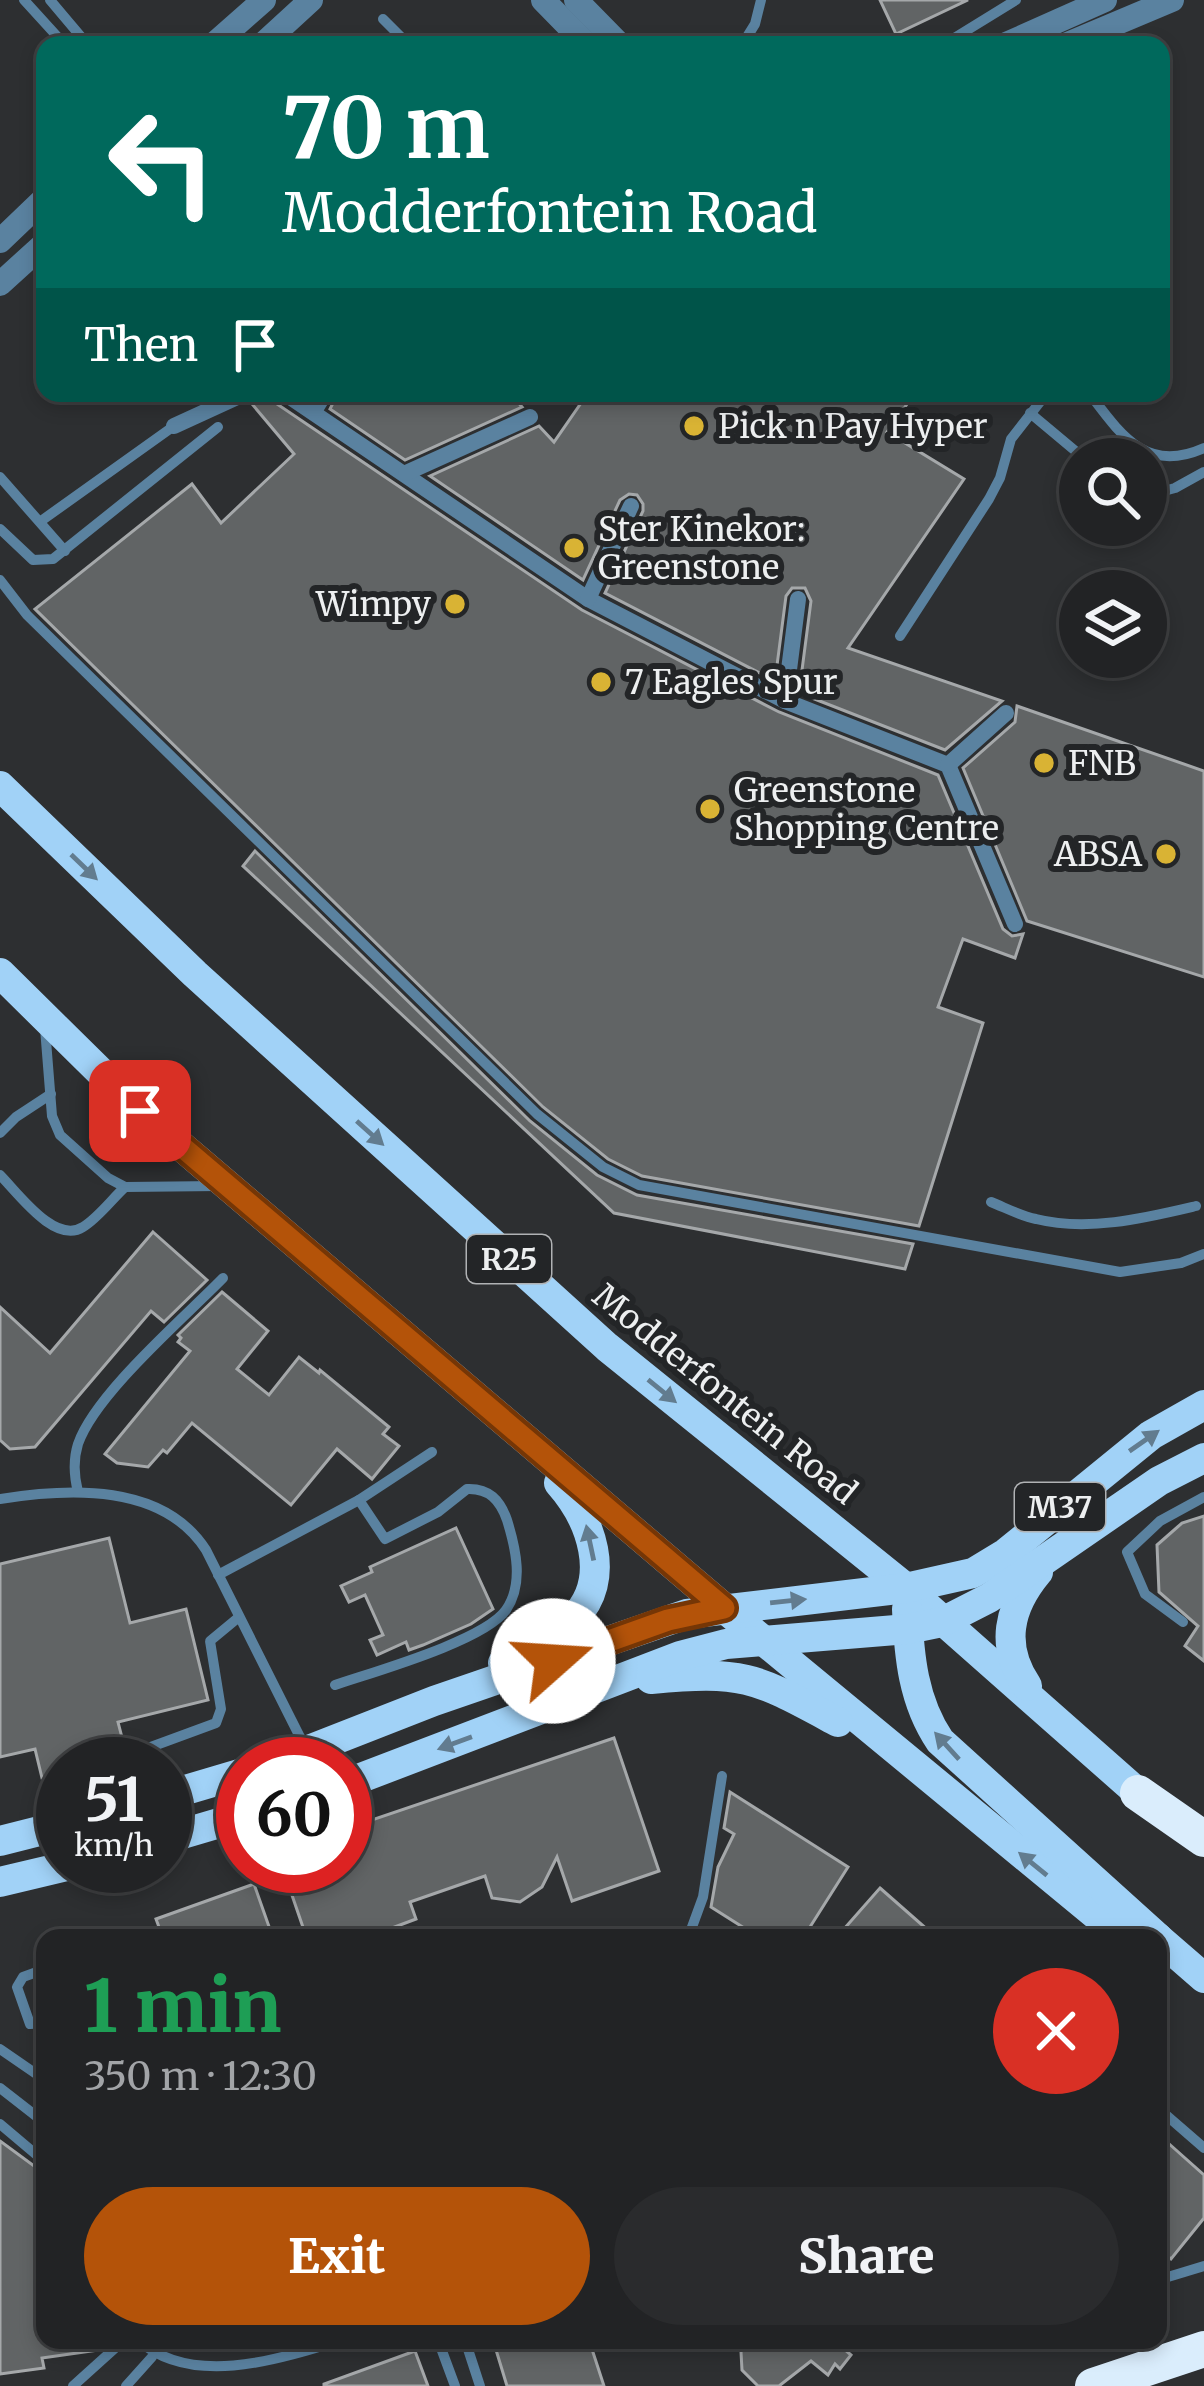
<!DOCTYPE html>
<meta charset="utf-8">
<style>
:root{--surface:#222325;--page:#2a2b2d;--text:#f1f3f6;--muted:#a2a4a7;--line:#3f4042;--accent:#b45309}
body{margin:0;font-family:Merriweather,serif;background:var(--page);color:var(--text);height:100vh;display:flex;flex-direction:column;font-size:45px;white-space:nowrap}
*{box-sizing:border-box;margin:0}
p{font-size:39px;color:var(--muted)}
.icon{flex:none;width:66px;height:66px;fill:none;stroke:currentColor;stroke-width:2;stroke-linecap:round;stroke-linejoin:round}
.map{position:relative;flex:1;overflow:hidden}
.panel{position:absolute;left:36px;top:1929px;width:1131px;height:420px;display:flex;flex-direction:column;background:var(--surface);border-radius:24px;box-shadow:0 6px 18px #0003,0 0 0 3px var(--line)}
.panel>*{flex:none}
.banner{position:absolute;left:36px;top:36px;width:1134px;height:366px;border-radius:24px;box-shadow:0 6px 18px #0003,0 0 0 3px var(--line);background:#00695c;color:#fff;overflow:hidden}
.controls{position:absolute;left:1059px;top:438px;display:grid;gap:24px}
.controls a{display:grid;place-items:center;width:108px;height:108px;border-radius:50%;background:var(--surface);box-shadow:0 6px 18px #0003,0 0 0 3px var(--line);font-size:60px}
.speed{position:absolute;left:36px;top:1737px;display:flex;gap:24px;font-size:60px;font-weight:700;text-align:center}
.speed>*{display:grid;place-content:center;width:156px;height:156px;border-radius:50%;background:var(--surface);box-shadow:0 6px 18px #0003,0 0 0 3px var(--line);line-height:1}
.speed small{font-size:30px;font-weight:400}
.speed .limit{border:18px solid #d22;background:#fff;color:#111}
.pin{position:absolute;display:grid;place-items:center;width:102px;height:102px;color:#fff;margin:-51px;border-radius:24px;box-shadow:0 6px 18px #0006}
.me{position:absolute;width:132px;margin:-66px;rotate:71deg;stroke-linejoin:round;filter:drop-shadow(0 0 9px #0008)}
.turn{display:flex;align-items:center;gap:42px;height:252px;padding:0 48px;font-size:54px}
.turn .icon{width:156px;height:156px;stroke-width:2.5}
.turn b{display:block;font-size:84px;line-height:102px}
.then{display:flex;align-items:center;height:114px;padding:0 48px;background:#0003;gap:24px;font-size:45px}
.round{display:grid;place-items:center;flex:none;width:126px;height:126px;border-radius:63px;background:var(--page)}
.head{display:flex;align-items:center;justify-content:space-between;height:204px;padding:0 48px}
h1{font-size:72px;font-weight:800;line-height:90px;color:#1e9e55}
.primary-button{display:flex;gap:24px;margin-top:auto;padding:24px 48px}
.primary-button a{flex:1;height:138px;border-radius:72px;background:var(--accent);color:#fff;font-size:48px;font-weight:800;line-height:138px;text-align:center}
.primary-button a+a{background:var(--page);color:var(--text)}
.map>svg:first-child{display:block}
.building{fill:#616465;stroke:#a5a8aa;stroke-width:3}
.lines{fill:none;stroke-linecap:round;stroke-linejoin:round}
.service{stroke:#5a82a0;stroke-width:10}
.pedestrian{stroke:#5a82a0;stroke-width:16}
.tertiary{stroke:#5a82a0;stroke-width:24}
.primary{stroke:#a1d2f7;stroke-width:30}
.motorway{stroke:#daedfc;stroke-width:36}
.oneway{fill:#627c8f}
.route-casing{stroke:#753606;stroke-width:30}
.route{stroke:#b45309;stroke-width:21}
.poi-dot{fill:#d9b334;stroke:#232527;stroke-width:4.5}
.labels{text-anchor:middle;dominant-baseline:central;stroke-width:12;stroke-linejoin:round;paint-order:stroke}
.shield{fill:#232527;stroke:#b0b2b4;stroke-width:3}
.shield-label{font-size:30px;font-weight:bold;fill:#edeff0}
.poi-label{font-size:33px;fill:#edeff0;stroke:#232527;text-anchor:start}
.street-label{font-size:33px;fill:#edeff0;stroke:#232527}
</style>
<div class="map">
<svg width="1204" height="2386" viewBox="0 0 1204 2386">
<rect width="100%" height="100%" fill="#2d2f31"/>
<g class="building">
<polygon points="880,0 968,0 896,34"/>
<polygon points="259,393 271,393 277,404 582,610 779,712 938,775 1003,929 1012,936 1023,934 1015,958 963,939 938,1007 983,1023 919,1226 642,1176 608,1159 543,1107 35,609 192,484 221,523 294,454 252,404"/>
<polygon points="338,393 510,393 522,407 405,460 330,409"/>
<polygon points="588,393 915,393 887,432 964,479 848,648 1002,701 945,750 799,693 811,601 805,588 792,588 786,596 775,681 605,593 643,511 643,504 637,495 629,494 620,500 583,580 430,476 539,426 554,442"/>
<polygon points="1017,706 1204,771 1204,977 1027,921 963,768 1015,722"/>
<polygon points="255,851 530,1121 597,1175 637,1195 913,1244 905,1269 614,1213 243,866"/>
<polygon points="153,1232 207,1280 164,1322 151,1311 35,1447 10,1449 0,1440 0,1307 50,1353"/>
<polygon points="222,1292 268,1331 237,1369 269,1395 299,1357 319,1373 320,1370 389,1427 383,1434 399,1446 372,1479 337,1449 291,1505 192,1423 167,1453 163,1450 148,1467 117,1463 105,1454 190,1351 178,1342 181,1338 178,1335"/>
<polygon points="1204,1516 1204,1661 1185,1646 1198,1626 1159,1592 1157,1545 1182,1523"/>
<polygon points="456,1528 493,1609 471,1624 423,1645 409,1650 406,1642 377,1655 370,1640 383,1635 365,1595 349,1602 341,1586 372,1572 370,1567"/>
<polygon points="109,1538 130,1623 186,1609 208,1700 118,1722 127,1757 100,1764 63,1764 63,1773 42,1778 35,1749 0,1757 0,1564"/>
<polygon points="614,1738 659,1871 572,1901 557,1857 542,1887 520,1902 492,1898 485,1876 410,1902 416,1919 392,1928 395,1938 316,1938 315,1933 306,1936 282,1866 345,1866 345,1829"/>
<polygon points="730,1792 848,1867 803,1938 760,1938 711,1907 718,1867 734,1834 724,1828"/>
<polygon points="254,1884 273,1938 163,1938 156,1919"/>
<polygon points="880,1888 937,1938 836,1938"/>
<polygon points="1158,2134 1204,2175 1204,2218 1171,2259 1158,2249"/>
<polygon points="0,2141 45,2174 45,2340 107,2342 98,2350 42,2358 44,2368 0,2374"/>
<polygon points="493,2340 589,2340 604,2386 507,2386"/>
<polygon points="749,2340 850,2340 844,2349 851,2355 840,2369 835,2364 828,2375 811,2361 779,2386 758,2386 742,2370 741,2352"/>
<polygon points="415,2351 428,2386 324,2386 324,2384"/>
</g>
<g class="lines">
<g class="service">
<polyline points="24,0 65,45"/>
<polyline points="50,0 88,45"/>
<polyline points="383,19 409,45"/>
<polyline points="742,45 755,24 761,0"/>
<polyline points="943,45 1016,0"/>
<path d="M1089 393C1121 435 1146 474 1204 448"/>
<polyline points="1030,413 1085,459"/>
<polyline points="0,477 65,551"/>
<polyline points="1146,496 1175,488 1204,472"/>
<polyline points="41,521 174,426"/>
<polyline points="0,529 33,560 53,559 218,427"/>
<polyline points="0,580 27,615 537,1114 603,1167 639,1185 1120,1272 1181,1263 1204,1254"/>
<polyline points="900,636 989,499 1000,478 1011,439 1047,393"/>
<polyline points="45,1028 52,1116 60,1135 108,1178 125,1187 219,1186"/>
<polyline points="0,1133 16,1117 51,1094"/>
<path d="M0 1175C18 1193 55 1245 83 1227 98 1218 112 1199 125 1187"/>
<path d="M991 1202C1006 1208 1021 1216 1036 1219 1088 1232 1145 1218 1196 1206"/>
<path d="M78 1492C74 1476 73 1460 78 1444 95 1394 184 1318 223 1278"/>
<path d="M0 1499C69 1488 163 1483 206 1550L305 1747"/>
<polyline points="218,1575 359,1500 432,1452"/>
<polyline points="1183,1622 1145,1594 1127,1552 1160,1521 1204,1497"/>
<path d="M335 1685C373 1672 484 1641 506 1610 524 1584 516 1549 507 1520 500 1500 489 1488 467 1489L438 1512 385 1539 359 1500"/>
<polyline points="148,1748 216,1723 221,1709 210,1641 239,1617"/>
<polyline points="688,1938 703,1897 722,1776"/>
<polyline points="45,1969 23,1977 17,1987 30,2024 45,2023"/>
<polyline points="0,2049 45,2080"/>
<polyline points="0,2088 45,2123"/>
<polyline points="1158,2108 1204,2148"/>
<polyline points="0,2124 45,2162"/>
<polyline points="1158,2280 1204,2266"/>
<path d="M138 2340C189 2386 274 2362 341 2340"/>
<polyline points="438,2340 455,2386"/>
<polyline points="465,2340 480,2386"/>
<polyline points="73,2386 124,2340"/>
<polyline points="126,2386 152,2357"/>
</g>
<g class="pedestrian">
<polyline points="284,393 588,599 785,701 948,765 1015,924"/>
<polyline points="314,411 325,393"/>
<polyline points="174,426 246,393"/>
<polyline points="406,473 530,417"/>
<polyline points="588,599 631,506"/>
<polyline points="785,701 798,599"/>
<polyline points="948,765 1006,713"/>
</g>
<g class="tertiary">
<polyline points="543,0 587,45"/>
<polyline points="576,0 620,45"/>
<polyline points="213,45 264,0"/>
<polyline points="262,45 311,0"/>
<polyline points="1004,45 1105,0"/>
<polyline points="1065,45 1172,0"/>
<polyline points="0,241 45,198"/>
<polyline points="0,284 45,243"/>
</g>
<g class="primary">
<polyline points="0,786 195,974 607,1347 906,1588 1154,1807"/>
<polyline points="0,973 140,1111 724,1608 1124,1938"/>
<path d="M907 1609C909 1656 913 1701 940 1741L1158 1938"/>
<path d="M503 1663C526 1650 555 1637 574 1618 613 1579 591 1519 559 1483"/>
<path d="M651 1679C746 1670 756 1678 838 1722"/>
<path d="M1027 1686C1000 1646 1008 1608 1038 1572"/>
<polyline points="273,1764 434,1701 687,1614 906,1588 973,1573 1006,1553 1151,1435 1204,1405"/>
<polyline points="345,1784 680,1656 726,1644 908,1629 942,1622 989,1598 1159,1481 1204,1458"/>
<polyline points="165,1796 243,1773"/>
<polyline points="165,1839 243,1816"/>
<polyline points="0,1841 63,1825"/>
<polyline points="0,1882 67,1866"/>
<polyline points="1158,1938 1204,1978"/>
</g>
<g class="motorway">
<polyline points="1138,1793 1204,1839"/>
<polyline points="1093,2386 1204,2349"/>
</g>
</g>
<defs><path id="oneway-solid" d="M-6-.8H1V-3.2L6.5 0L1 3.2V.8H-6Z" transform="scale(3)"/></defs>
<g class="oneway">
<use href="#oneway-solid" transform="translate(84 867) rotate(44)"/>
<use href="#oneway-solid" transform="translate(370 1133) rotate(42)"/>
<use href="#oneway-solid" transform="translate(662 1391) rotate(39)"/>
<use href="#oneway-solid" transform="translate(1144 1441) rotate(-35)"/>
<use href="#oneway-solid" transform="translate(590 1543) rotate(-102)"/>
<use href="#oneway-solid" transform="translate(788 1601) rotate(-6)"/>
<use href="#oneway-solid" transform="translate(455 1743) rotate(160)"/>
<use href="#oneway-solid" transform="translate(947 1746) rotate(-132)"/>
<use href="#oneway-solid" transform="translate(1033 1864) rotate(-141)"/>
</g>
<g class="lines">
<defs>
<polyline id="route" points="140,1111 724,1608 668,1620 553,1661"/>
</defs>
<use href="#route" class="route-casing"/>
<use href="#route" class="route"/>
</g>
<g class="poi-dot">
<circle cx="694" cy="426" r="12"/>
<circle cx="574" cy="548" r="12"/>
<circle cx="455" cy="604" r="12"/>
<circle cx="601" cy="682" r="12"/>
<circle cx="1044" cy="763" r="12"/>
<circle cx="710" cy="809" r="12"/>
<circle cx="1166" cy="854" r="12"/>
</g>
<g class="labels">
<g class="shield">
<rect x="467" y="1235" width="84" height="48" rx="9"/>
<rect x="1015" y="1483" width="90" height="48" rx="9"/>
</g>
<g class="shield-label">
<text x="509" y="1259">R25</text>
<text x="1060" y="1507">M37</text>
</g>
<g class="poi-label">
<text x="718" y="426">Pick n Pay Hyper</text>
<text x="598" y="529">Ster Kinekor:<tspan x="598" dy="38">Greenstone</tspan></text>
<text x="431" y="604" text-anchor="end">Wimpy</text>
<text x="625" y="682">7 Eagles Spur</text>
<text x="1068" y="763">FNB</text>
<text x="734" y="790">Greenstone<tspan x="734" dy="38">Shopping Centre</tspan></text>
<text x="1142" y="854" text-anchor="end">ABSA</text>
</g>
<g class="street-label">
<text transform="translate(725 1394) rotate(39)">Modderfontein Road</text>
</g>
</g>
</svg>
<div class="controls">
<a><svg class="icon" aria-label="search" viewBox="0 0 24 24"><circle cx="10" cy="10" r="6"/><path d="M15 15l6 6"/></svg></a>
<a><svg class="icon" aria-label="layers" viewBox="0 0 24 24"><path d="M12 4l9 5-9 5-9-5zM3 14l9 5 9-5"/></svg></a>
</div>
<div class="speed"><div>51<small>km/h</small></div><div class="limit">60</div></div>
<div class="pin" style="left:140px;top:1111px;background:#d93025"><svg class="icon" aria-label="arrive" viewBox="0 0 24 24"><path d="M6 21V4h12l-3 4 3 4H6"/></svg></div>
<svg class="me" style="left:553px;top:1661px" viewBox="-20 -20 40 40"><circle r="19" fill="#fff"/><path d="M0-13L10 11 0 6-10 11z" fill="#b45309"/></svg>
<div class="banner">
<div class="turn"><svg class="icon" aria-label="left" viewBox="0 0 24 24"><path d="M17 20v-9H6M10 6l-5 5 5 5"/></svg><div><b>70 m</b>Modderfontein Road</div></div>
<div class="then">Then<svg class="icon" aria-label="arrive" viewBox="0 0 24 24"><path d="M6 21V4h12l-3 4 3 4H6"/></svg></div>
</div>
<section class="panel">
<div class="head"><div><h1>1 min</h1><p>350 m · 12:30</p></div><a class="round" style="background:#d93025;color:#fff"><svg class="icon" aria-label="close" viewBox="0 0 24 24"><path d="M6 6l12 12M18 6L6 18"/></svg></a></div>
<div class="primary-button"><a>Exit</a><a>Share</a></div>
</section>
</div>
